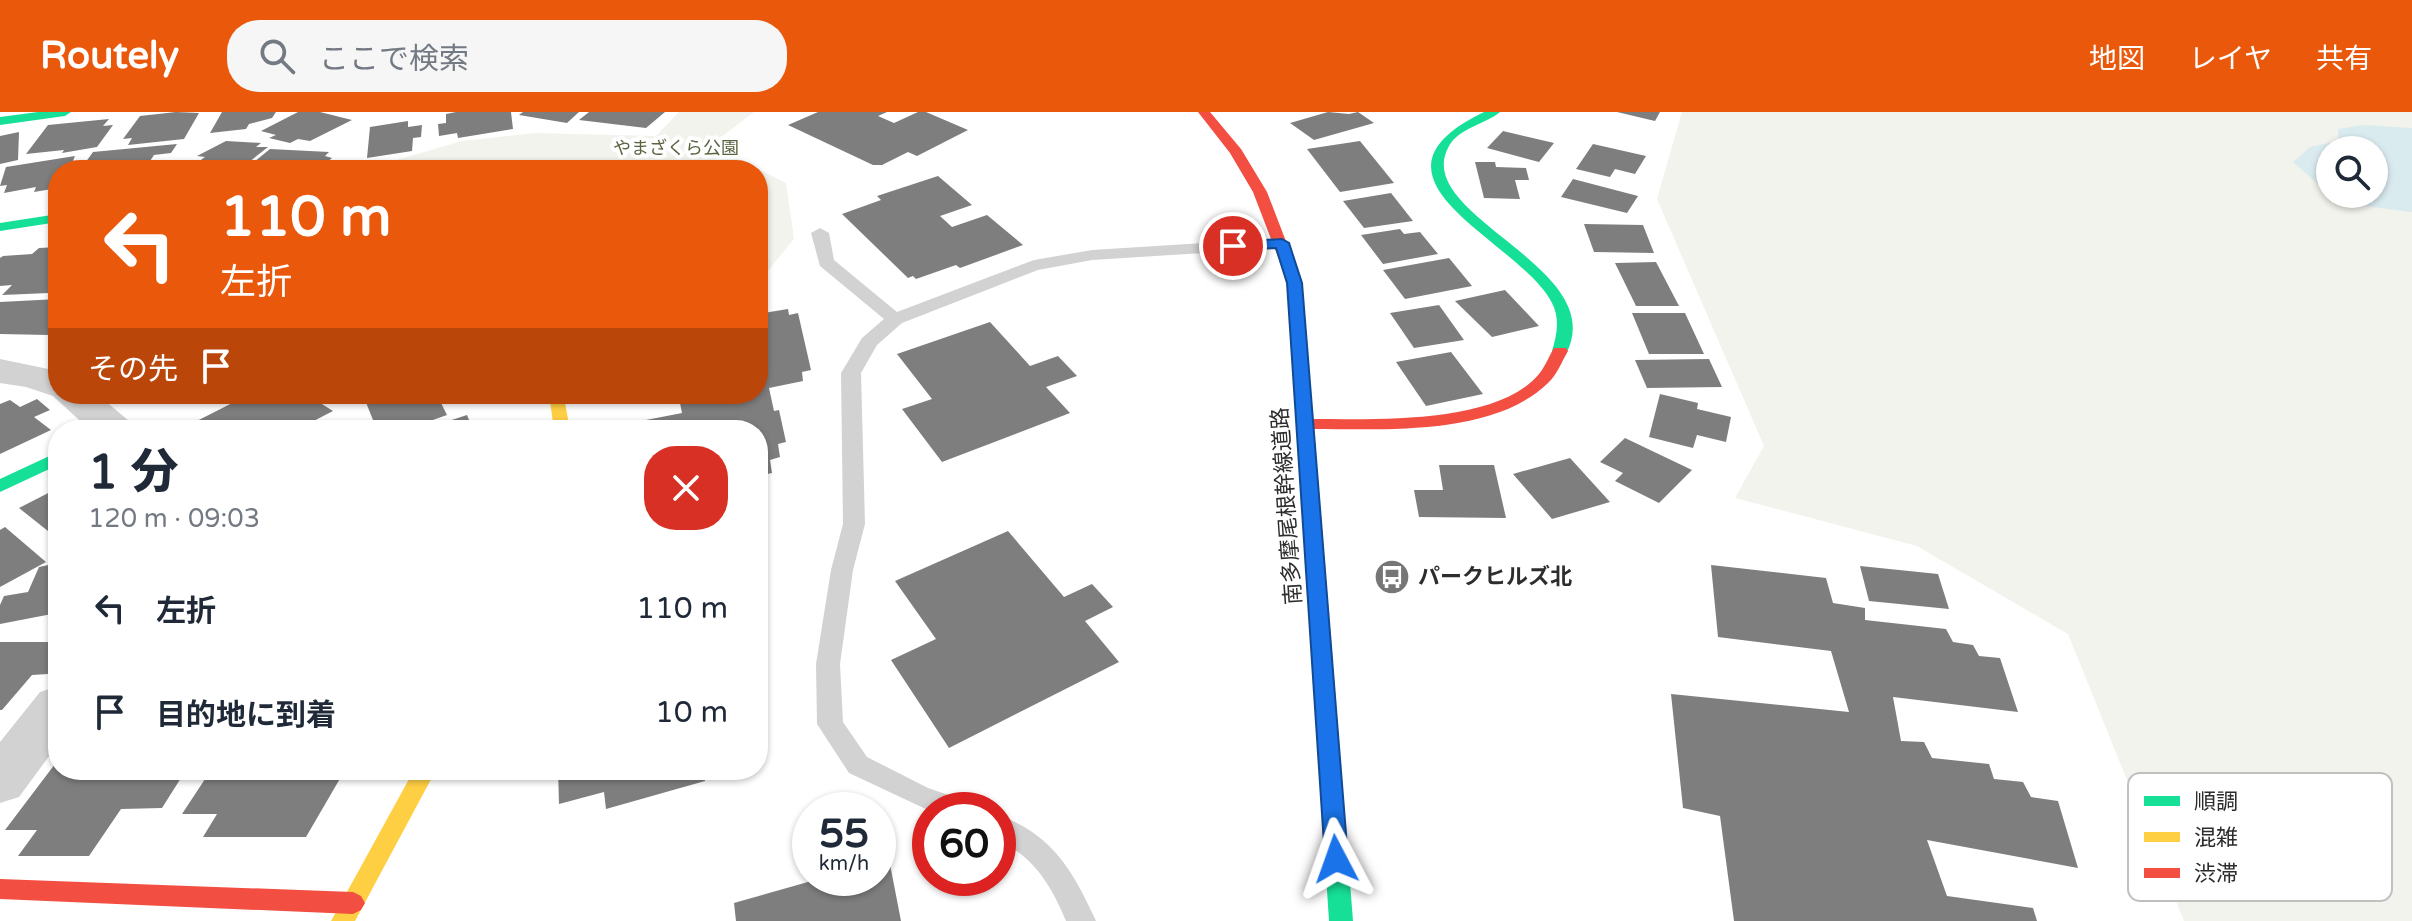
<!DOCTYPE html>
<html lang="ja">
<meta charset="utf-8">
<style>
:root{--surface:#fff;--page:#f6f6f7;--text:#1f2937;--muted:#747a83;--accent:#ea580c}
body{margin:0;font-family:"Varela Round","Noto Sans JP",sans-serif;background:var(--page);color:var(--text);height:100vh;display:flex;flex-direction:column;font-size:30px;white-space:nowrap}
*{box-sizing:border-box;margin:0}
p{font-size:26px;color:var(--muted)}
.icon{flex:none;width:44px;height:44px;fill:none;stroke:currentColor;stroke-width:2;stroke-linecap:round;stroke-linejoin:round}
.map{position:relative;flex:1;overflow:hidden}
.details{position:absolute;left:48px;top:308px;width:720px;height:360px;display:flex;flex-direction:column;background:var(--surface);border-radius:32px;box-shadow:0 2px 6px #0004}
.details>*{flex:none}
.hud{position:absolute;left:48px;top:48px;width:720px;height:244px;border-radius:32px;box-shadow:0 2px 6px #0004;background:#ea580c;color:#fff;overflow:hidden}
.buttons{position:absolute;left:2316px;top:24px;display:grid;gap:16px}
.buttons a{display:grid;place-items:center;width:72px;height:72px;border-radius:50%;background:var(--surface);box-shadow:0 2px 6px #0004;font-size:40px}
.speed{position:absolute;left:792px;top:680px;display:flex;gap:16px;font-size:40px;font-weight:700;text-align:center}
.speed>*{display:grid;place-content:center;width:104px;height:104px;border-radius:50%;background:var(--surface);box-shadow:0 2px 6px #0004;line-height:1}
.speed small{font-size:20px;font-weight:400}
.speed .limit{border:12px solid #d22;background:#fff;color:#111}
.pin{position:absolute;display:grid;place-items:center;width:68px;height:68px;color:#fff;margin:-34px;border:4px solid #fff;border-radius:50%;box-shadow:0 2px 8px #0007}
.me{position:absolute;width:88px;margin:-44px;rotate:356deg;stroke-linejoin:round;filter:drop-shadow(0 0 6px #0008)}
.turn{display:flex;align-items:center;gap:28px;height:168px;padding:0 40px;font-size:36px}
.turn .icon{width:104px;height:104px;stroke-width:2.5}
.turn b{display:block;font-size:56px;line-height:68px}
.then{display:flex;align-items:center;height:76px;padding:0 40px;background:#0003;gap:16px;font-size:30px}
.round{display:grid;place-items:center;flex:none;width:84px;height:84px;border-radius:32px;background:var(--page)}
.head{display:flex;align-items:center;justify-content:space-between;height:136px;padding:0 40px}
h1{font-size:48px;font-weight:800;line-height:60px}
ul{padding:0;list-style:none}
li{display:flex;align-items:center;gap:24px;height:104px;padding:0 40px}
li div{flex:1}
li b{display:block;font-size:30px}
li em{font-style:normal}
header{display:flex;align-items:center;gap:48px;box-sizing:border-box;height:112px;padding:0 40px;background:var(--accent);color:#fff}
header strong{font-size:38px}
nav{display:flex;gap:44px;margin-inline-start:auto;font-size:28px}
.search{width:560px;height:72px;background:var(--page);display:flex;align-items:center;gap:20px;box-sizing:border-box;padding:0 28px;border-radius:32px;color:var(--muted);font-size:30px}
.map>svg:first-child{display:block}
.green{fill:#f1f3ec;fill-rule:evenodd}
.water{fill:#daebef}
.building{fill:#7e7e7e}
.lines{fill:none;stroke-linecap:round;stroke-linejoin:round}
.lane{fill:#d2d2d2;fill-rule:evenodd}
.street{fill:#d2d2d2;fill-rule:evenodd}
.fast{fill:#16e098;fill-rule:evenodd}
.slow{fill:#ffcf43;fill-rule:evenodd}
.jam{fill:#f24e42;fill-rule:evenodd}
.route{fill:#1a73e8;stroke:#114b97;stroke-width:2}
.labels{text-anchor:middle;dominant-baseline:central;stroke-width:8;stroke-linejoin:round;paint-order:stroke}
.far-park-label{font-size:18px;fill:#59643f;stroke:#fff}
.street-label{font-size:22px;fill:#2d2d2d;stroke:#fff}
.poi-label{font-size:22px;font-weight:bold;fill:#2d2d2d;stroke:#fff;text-anchor:start}
.key{fill:#fff;stroke:#c0c0c0;stroke-width:2}
.key-label{font-size:22px;fill:#2d2d2d}
</style>
<header>
<strong>Routely</strong>
<div class="search"><svg class="icon" aria-label="search" viewBox="0 0 24 24"><circle cx="10" cy="10" r="6"/><path d="M15 15l6 6"/></svg>ここで検索</div>
<nav><a>地図</a><a>レイヤ</a><a>共有</a></nav>
</header>
<div class="map">
<svg width="2412" height="809" viewBox="0 0 2412 809">
<rect width="100%" height="100%" fill="#fff"/>
<g class="green">
<polygon points="679,0 754,0 699,42 736,46 786,71 794,127 758,171 758,58 362,58 462,29 534,21 656,24"/>
<path d="M1682 0H2412V809H2184L2068 522 1917 434 1735 386 1764 334 1657 87ZM2330 38H2374V82H2330Z"/>
</g>
<polygon class="water" points="2363,13 2412,16 2412,100 2364,94 2338,82 2374,82 2374,38 2330,38 2330,78 2319,73 2293,50 2310,35 2338,29 2338,17"/>
<g class="building">
<polygon points="176,0 199,1 184,27 128,33 132,26 123,27 140,4"/>
<polygon points="222,0 276,0 272,6 249,12 246,17 210,21"/>
<polygon points="298,0 320,0 352,8 310,29 298,27 290,31 269,26 276,23 261,19"/>
<polygon points="456,0 511,0 513,17 458,26 457,21 439,24 438,12 446,11 446,2"/>
<polygon points="523,0 579,0 567,11 519,3"/>
<polygon points="589,0 665,0 646,16 579,8"/>
<polygon points="818,0 887,0 878,4 894,11 918,0 926,0 968,18 917,44 908,40 882,53 873,53 788,13"/>
<polygon points="1328,0 1349,2 1358,0 1374,11 1314,28 1290,11"/>
<polygon points="1617,0 1660,0 1655,9"/>
<polygon points="109,7 103,14 113,13 97,35 62,41 64,38 26,42 48,13"/>
<polygon points="408,9 408,15 422,13 421,25 413,26 412,39 367,46 370,15"/>
<polygon points="1503,19 1554,31 1539,50 1487,36"/>
<polygon points="19,20 18,48 0,52 0,24"/>
<polygon points="226,29 261,31 256,35 268,35 239,58 196,58 202,54 194,53 205,45 197,44"/>
<polygon points="1360,29 1394,71 1340,80 1307,37"/>
<polygon points="177,32 171,41 154,43 146,55 80,58 93,40"/>
<polygon points="1593,32 1646,44 1635,62 1615,57 1610,65 1576,57"/>
<polygon points="270,37 329,40 325,44 332,46 318,58 244,58"/>
<polygon points="75,44 69,58 58,58 58,76 34,80 36,75 4,81 7,73 0,74 6,55"/>
<polygon points="1475,50 1495,50 1496,55 1526,56 1529,68 1515,68 1520,87 1484,86"/>
<polygon points="938,64 972,93 940,104 952,115 987,103 1023,133 960,156 956,153 916,167 913,164 908,166 842,102 881,88 877,84"/>
<polygon points="1573,67 1638,84 1627,101 1561,85"/>
<polygon points="1391,81 1413,109 1364,116 1343,89"/>
<polygon points="1584,112 1643,113 1654,141 1594,140"/>
<polygon points="1400,117 1404,122 1420,120 1438,142 1383,152 1361,123"/>
<polygon points="58,135 58,171 49,181 2,183 12,173 0,174 0,146 3,144 32,142 39,136"/>
<polygon points="1449,146 1472,174 1405,187 1383,158"/>
<polygon points="1656,150 1679,194 1636,194 1615,151"/>
<polygon points="1505,178 1539,214 1492,225 1455,189"/>
<polygon points="58,187 58,212 49,223 0,222 0,190"/>
<polygon points="1439,193 1464,228 1414,236 1390,201"/>
<polygon points="788,197 789,203 798,201 811,258 802,260 803,269 769,276 774,299 779,298 786,330 778,332 780,345 770,348 772,361 758,364 758,318 647,318 646,308 682,301 680,291 726,282 758,282 758,202"/>
<polygon points="1632,201 1685,201 1704,242 1649,242"/>
<polygon points="990,210 1030,254 1058,244 1077,264 1046,275 1070,301 942,350 902,297 932,287 897,242"/>
<polygon points="1451,240 1483,282 1426,294 1396,250"/>
<polygon points="1709,247 1722,275 1647,276 1635,248"/>
<polygon points="250,282 306,282 333,299 302,315 293,309 276,318 189,318 185,315"/>
<polygon points="367,282 453,282 439,287 447,303 404,318 377,318 363,283"/>
<polygon points="1660,282 1698,291 1697,297 1731,305 1726,330 1697,323 1693,336 1649,325"/>
<polygon points="37,287 50,298 34,305 51,318 0,342 0,292 10,288 20,295"/>
<polygon points="467,303 473,318 424,318 424,317"/>
<polygon points="1625,326 1692,358 1659,391 1615,369 1623,361 1600,350"/>
<polygon points="1570,346 1610,390 1552,407 1513,362"/>
<polygon points="1439,353 1494,353 1506,406 1419,405 1414,378 1443,378"/>
<polygon points="58,376 58,427 19,396"/>
<polygon points="5,415 46,450 0,475 0,418"/>
<polygon points="1008,419 1064,485 1092,472 1113,495 1085,509 1119,550 949,636 891,548 936,527 895,469"/>
<polygon points="58,451 58,515 51,517 57,501 0,512 0,493 4,484 28,480 39,455"/>
<polygon points="1711,453 1826,466 1833,491 1865,496 1865,508 1946,517 1953,530 1973,533 1979,544 2000,546 2018,600 1893,585 1901,629 1924,630 1932,646 1989,652 1994,667 2023,670 2031,685 2058,689 2078,756 1927,728 1947,784 2033,796 2037,809 1734,809 1720,704 1683,696 1671,582 1849,600 1831,539 1718,525"/>
<polygon points="1860,454 1938,462 1949,497 1869,489"/>
<polygon points="0,530 58,530 58,550 48,562 32,563 2,598 0,598"/>
<polygon points="55,652 58,652 58,658 186,658 162,696 121,697 89,744 18,744 37,718 5,718"/>
<polygon points="211,658 345,658 306,725 203,725 217,702 182,702"/>
<polygon points="558,658 704,658 705,669 606,697 604,680 559,692"/>
<polygon points="889,747 901,809 736,809 734,791 822,766 878,766 878,750"/>
</g>
<g class="lines">
<g class="lane">
<polygon points="820,116 829,121 834,148 897,200 1034,148 1092,138 1282,126 1291,131 1282,136 1092,148 1038,158 902,211 877,233 861,261 865,412 853,458 840,552 843,610 867,645 928,676 969,690 973,698 930,699 849,661 817,612 816,552 831,458 843,412 841,261 862,226 884,207 820,154 811,121"/>
<path d="M998 703C1052 722 1073 759 1096 809H1066C1051 773 1034 745 998 728Z"/>
</g>
<g class="street">
<polygon points="0,247 58,259 58,282 97,282 129,309 135,318 90,318 53,284 26,275 0,271"/>
<polygon points="58,574 58,632 19,685 0,691 0,630 40,580"/>
</g>
<g class="fast">
<polygon points="38,0 71,0 65,4 0,13 0,5"/>
<path d="M1484 0H1500C1486 12 1459 16 1449 34 1409 104 1612 154 1566 242H1554L1552 239C1557 223 1560 206 1552 191 1520 128 1345 67 1484 0Z"/>
<polygon points="58,102 58,110 0,119 0,111"/>
<polygon points="58,340 58,353 0,380 0,367"/>
<polygon points="1320,509 1327,511 1330,516 1353,809 1329,809 1310,516 1313,511"/>
</g>
<g class="slow">
<polygon points="545,282 561,282 564,285 570,318 554,318 550,289"/>
<polygon points="414,658 436,658 355,809 331,809"/>
</g>
<g class="jam">
<path d="M1198 0H1210L1241 37 1267 80 1302 171 1313 307C1373 307 1497 313 1539 262 1545 255 1549 244 1554 236H1566L1568 239C1562 249 1557 263 1548 271 1493 324 1386 317 1314 317L1330 516 1327 521H1313L1310 516 1288 171 1253 80 1230 41Z"/>
<polygon points="0,767 353,780 361,784 365,791 361,798 353,802 0,787"/>
</g>
</g>
<polygon class="route" points="1282,127 1289,131 1302,171 1348,747 1344,754 1336,757 1328,754 1325,747 1287,171 1276,136 1233,138 1225,134 1233,130"/>
<defs>
<symbol id="bus-disc" viewBox="-11 -11 22 22"><circle r="9.5" fill="#767676" stroke="#fff"/><path d="M-5-6H5V4H4V6H2V4H-2V6H-4V4H-5ZM-3.5-4V0h7V-4ZM-3.5 1.2v1.5H-2V1.2ZM2 1.2v1.5H3.5V1.2Z" fill="#fff"/></symbol>
</defs>
<g fill-rule="evenodd">
<use href="#bus-disc" x="1372" y="445" width="40" height="40"/>
</g>
<g class="labels">
<g class="far-park-label">
<text x="676" y="36">やまざくら公園</text>
</g>
<g class="street-label">
<text transform="translate(1287 394) rotate(-94)">南多摩尾根幹線道路</text>
</g>
<g class="poi-label">
<text x="1418" y="465">パークヒルズ北</text>
</g>
</g>
<rect x="2128" y="661" width="264" height="128" rx="12" class="key"/>
<rect x="2144" y="684" width="36" height="10" fill="#16e098"/>
<rect x="2144" y="720" width="36" height="10" fill="#ffcf43"/>
<rect x="2144" y="756" width="36" height="10" fill="#f24e42"/>
<g class="key-label">
<text x="2194" y="697">順調</text>
<text x="2194" y="733">混雑</text>
<text x="2194" y="769">渋滞</text>
</g>
</svg>
<div class="buttons">
<a><svg class="icon" aria-label="search" viewBox="0 0 24 24"><circle cx="10" cy="10" r="6"/><path d="M15 15l6 6"/></svg></a>
</div>
<div class="speed"><div>55<small>km/h</small></div><div class="limit">60</div></div>
<div class="pin" style="left:1233px;top:134px;background:#d93025"><svg class="icon" aria-label="arrive" viewBox="0 0 24 24"><path d="M6 21V4h12l-3 4 3 4H6"/></svg></div>
<svg class="me" style="left:1336px;top:747px" viewBox="-20 -20 40 40"><path d="M0-17L14 15 0 8-14 15z" fill="#1a73e8" stroke="#fff" stroke-width="4"/></svg>
<div class="hud">
<div class="turn"><svg class="icon" aria-label="left" viewBox="0 0 24 24"><path d="M17 20v-9H6M10 6l-5 5 5 5"/></svg><div><b>110 m</b>左折</div></div>
<div class="then">その先<svg class="icon" aria-label="arrive" viewBox="0 0 24 24"><path d="M6 21V4h12l-3 4 3 4H6"/></svg></div>
</div>
<section class="details">
<div class="head"><div><h1>1 分</h1><p>120 m · 09:03</p></div><a class="round" style="background:#d93025;color:#fff"><svg class="icon" aria-label="close" viewBox="0 0 24 24"><path d="M6 6l12 12M18 6L6 18"/></svg></a></div>
<ul>
<li><svg class="icon" aria-label="left" viewBox="0 0 24 24"><path d="M17 20v-9H6M10 6l-5 5 5 5"/></svg><div><b>左折</b></div><em>110 m</em></li>
<li><svg class="icon" aria-label="arrive" viewBox="0 0 24 24"><path d="M6 21V4h12l-3 4 3 4H6"/></svg><div><b>目的地に到着</b></div><em>10 m</em></li>
</ul>
</section>
</div>
